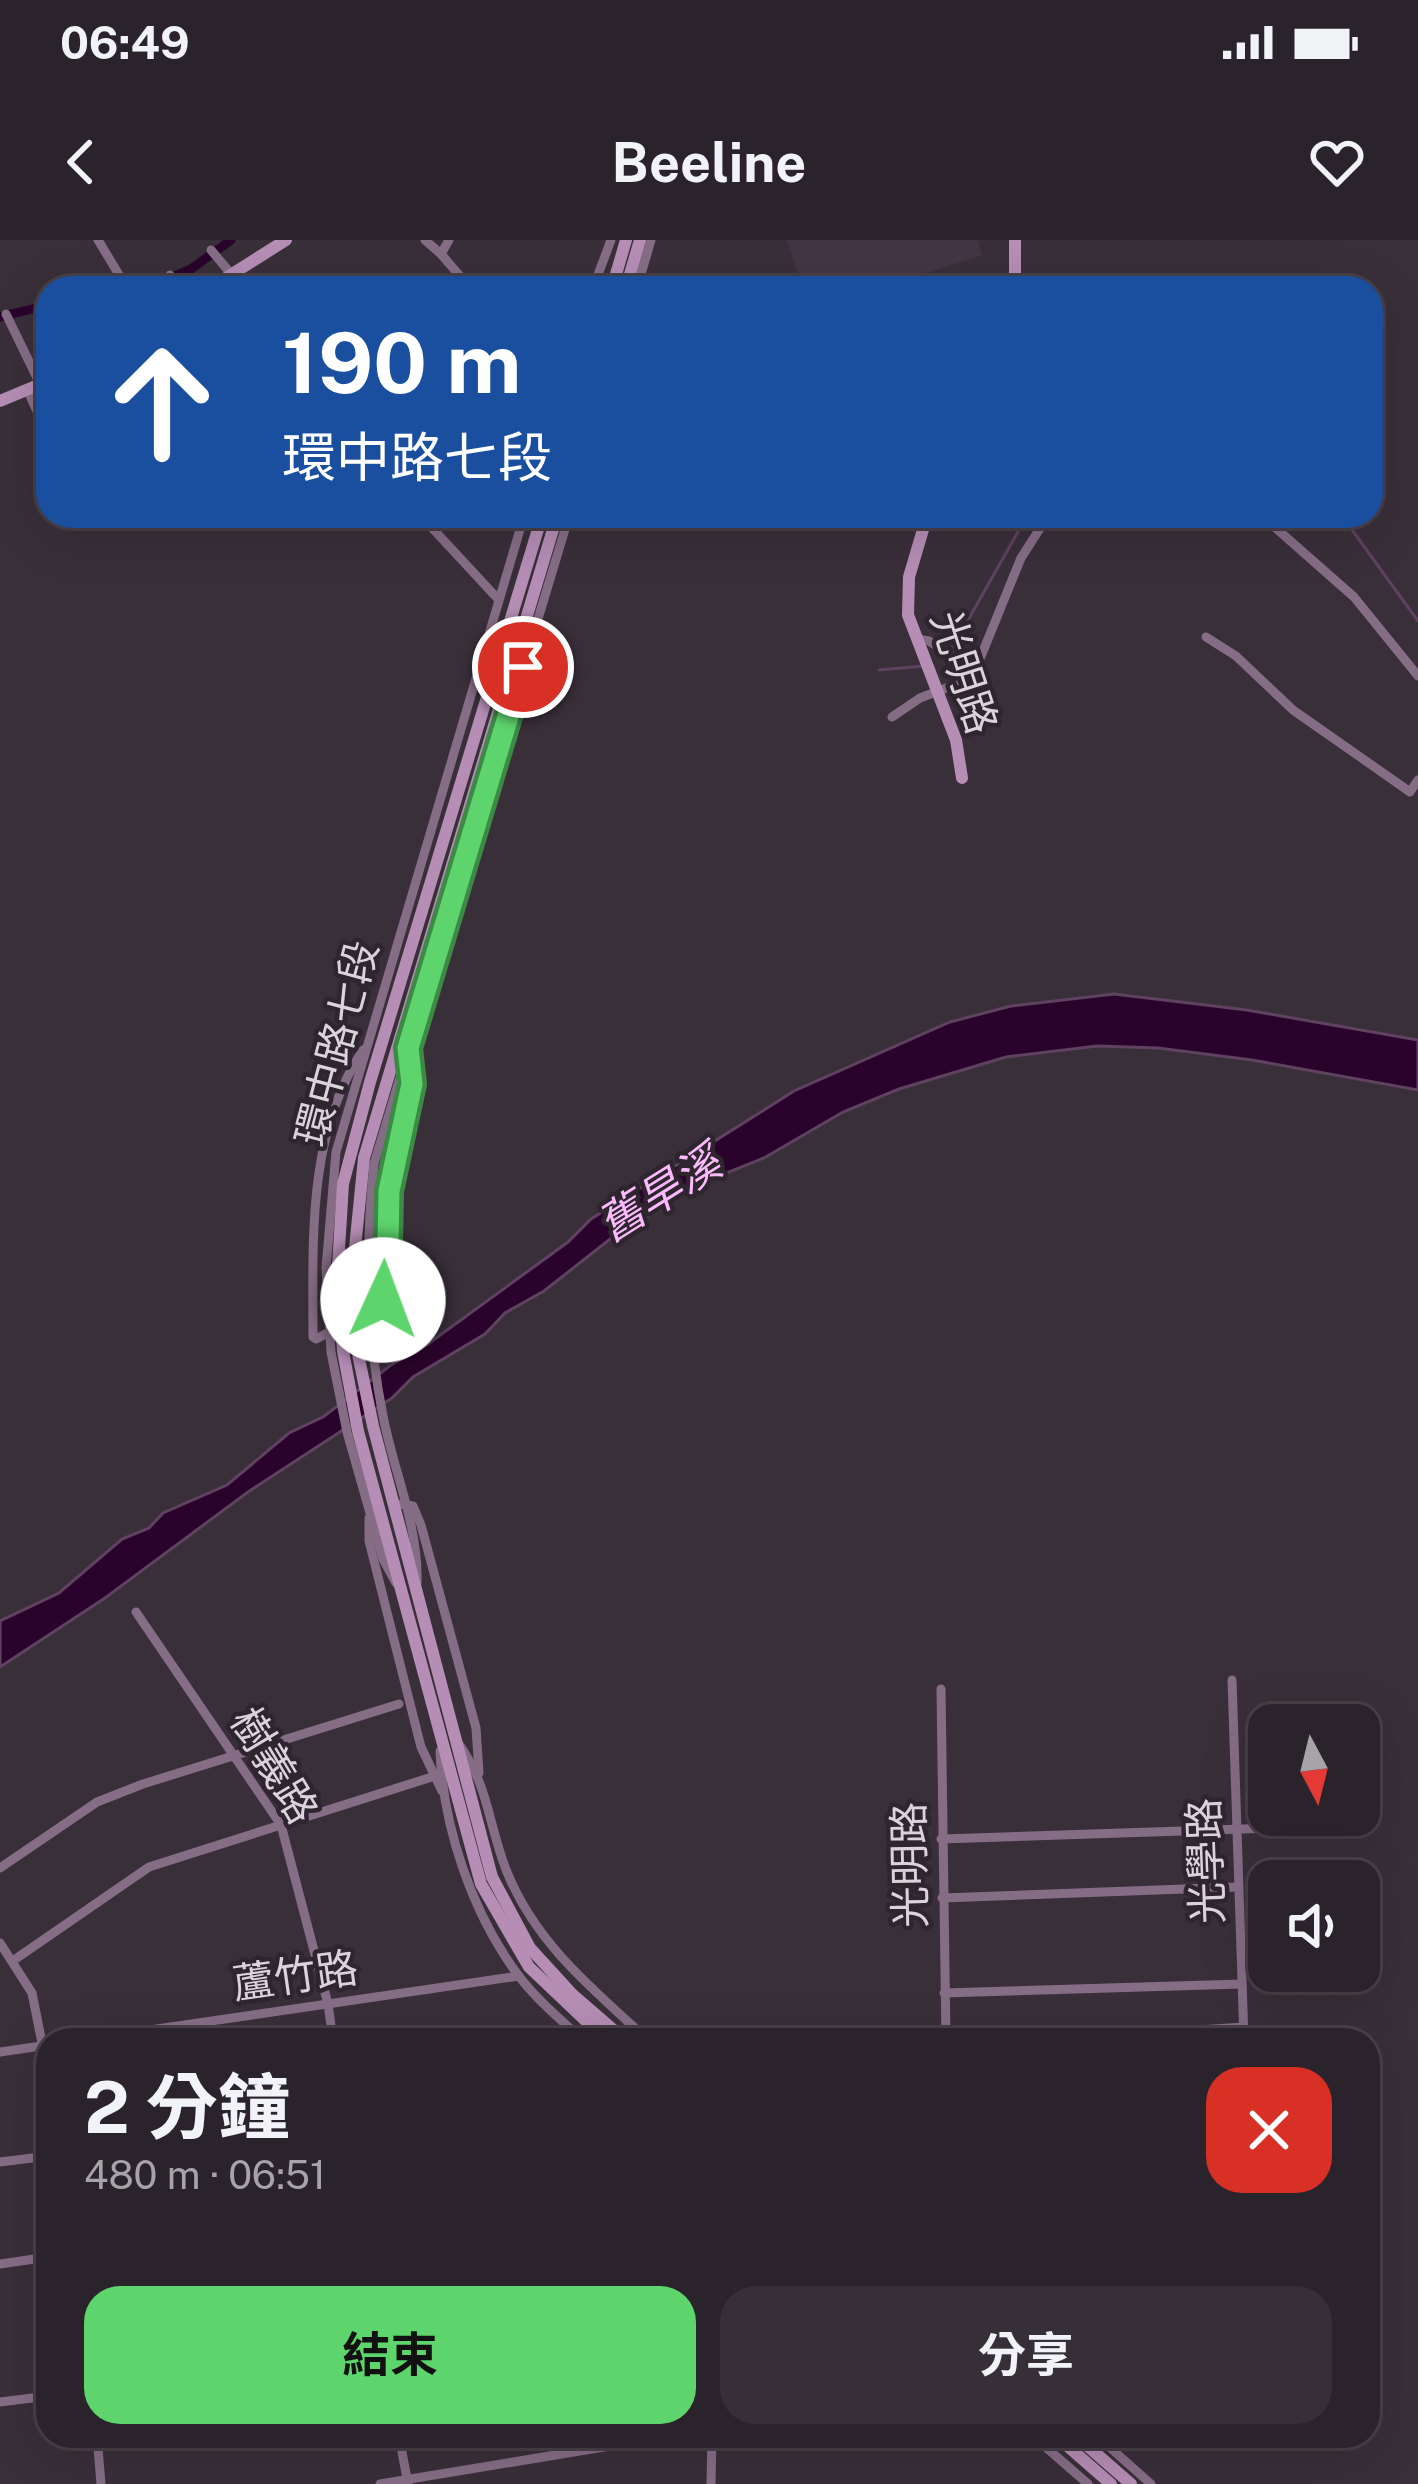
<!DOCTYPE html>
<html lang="zh-TW">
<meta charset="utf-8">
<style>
:root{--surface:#2b232b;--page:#372f37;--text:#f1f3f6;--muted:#a6a4a9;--line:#474047;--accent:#5dd56c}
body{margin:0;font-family:"Public Sans","Noto Sans TC",sans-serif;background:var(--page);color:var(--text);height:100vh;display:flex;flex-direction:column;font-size:45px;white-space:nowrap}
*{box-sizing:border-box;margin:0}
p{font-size:39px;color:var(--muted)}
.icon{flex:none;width:66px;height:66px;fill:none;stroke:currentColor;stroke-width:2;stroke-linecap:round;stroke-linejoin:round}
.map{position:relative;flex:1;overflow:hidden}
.sheet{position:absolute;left:36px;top:1788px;width:1344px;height:420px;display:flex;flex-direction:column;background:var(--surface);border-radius:36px;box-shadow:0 12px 48px #0002,0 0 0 3px var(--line)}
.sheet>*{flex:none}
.hud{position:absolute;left:36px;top:36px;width:1347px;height:252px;border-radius:36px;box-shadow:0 12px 48px #0002,0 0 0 3px var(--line);background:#1a4fa0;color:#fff;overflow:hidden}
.needle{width:78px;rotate:173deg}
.fabs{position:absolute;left:1248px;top:1464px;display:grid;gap:24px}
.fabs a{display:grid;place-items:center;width:132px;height:132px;border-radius:24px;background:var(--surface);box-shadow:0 12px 48px #0002,0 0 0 3px var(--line);font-size:60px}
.pin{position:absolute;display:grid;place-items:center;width:102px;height:102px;color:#fff;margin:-51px;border:6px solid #fff;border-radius:50%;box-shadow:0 3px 12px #0007}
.me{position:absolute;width:132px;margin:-66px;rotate:2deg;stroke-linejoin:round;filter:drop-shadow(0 0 9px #0008)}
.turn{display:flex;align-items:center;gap:42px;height:252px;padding:0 48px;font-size:54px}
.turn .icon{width:156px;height:156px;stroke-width:2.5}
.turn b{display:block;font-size:84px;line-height:102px}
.round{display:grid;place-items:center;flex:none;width:126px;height:126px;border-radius:36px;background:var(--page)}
.summary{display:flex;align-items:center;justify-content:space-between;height:204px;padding:0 48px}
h1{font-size:72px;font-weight:700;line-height:90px}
.primary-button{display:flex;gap:24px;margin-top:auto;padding:24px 48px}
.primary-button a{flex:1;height:138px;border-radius:36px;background:var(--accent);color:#111;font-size:48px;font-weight:700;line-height:138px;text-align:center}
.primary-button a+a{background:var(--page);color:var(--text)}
.status{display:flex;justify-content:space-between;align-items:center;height:84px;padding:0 60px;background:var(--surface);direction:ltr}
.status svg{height:33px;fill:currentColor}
header{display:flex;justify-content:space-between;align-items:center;height:156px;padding:0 48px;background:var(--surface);font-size:54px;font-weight:700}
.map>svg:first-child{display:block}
.built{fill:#443544}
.water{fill:#2a032c;stroke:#5f4160;stroke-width:3}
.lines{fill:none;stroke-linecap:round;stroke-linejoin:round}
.stream{stroke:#5f4160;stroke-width:3}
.canal{stroke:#2a032c;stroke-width:9}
.street{stroke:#866d86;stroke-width:9}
.secondary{stroke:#b58db5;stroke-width:12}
.route-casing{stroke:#3c8a46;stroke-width:30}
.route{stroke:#5dd56c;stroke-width:21}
.labels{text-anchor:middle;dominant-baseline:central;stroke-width:9;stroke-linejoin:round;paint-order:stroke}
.street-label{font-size:42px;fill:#dad3da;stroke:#2e252e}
.water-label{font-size:45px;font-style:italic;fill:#fabafb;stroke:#2e252e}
</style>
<div class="status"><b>06:49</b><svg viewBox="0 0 49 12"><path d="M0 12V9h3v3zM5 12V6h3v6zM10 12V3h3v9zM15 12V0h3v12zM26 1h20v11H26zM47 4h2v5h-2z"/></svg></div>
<header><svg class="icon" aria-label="back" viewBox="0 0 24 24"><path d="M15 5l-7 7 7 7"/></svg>Beeline<svg class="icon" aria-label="heart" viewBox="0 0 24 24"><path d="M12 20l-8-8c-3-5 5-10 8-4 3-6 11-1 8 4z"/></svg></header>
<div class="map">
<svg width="1418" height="2244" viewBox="0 0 1418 2244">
<rect width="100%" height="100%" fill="#392f39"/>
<polygon class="built" points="787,0 977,0 983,15 880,48 803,48"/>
<polygon class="water" points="1114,754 1247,770 1418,800 1418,850 1252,820 1158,808 1097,806 1006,817 899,849 843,872 764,918 677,953 661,969 619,992 544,1051 505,1073 485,1094 413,1137 392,1158 248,1252 105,1358 0,1427 0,1381 59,1353 122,1299 149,1288 163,1273 227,1245 289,1193 323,1177 391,1125 428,1104 568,1002 591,979 794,851 950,782 1011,766"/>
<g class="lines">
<g class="stream">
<polyline points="1342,276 1418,381"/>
<polyline points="951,410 1027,276"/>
<polyline points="879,430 924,426"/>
</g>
<g class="canal">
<polyline points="147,48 191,29 231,0"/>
<polyline points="0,77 48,65"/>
</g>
<g class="street">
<polyline points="98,0 127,48"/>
<polyline points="425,0 441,14"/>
<polyline points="449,0 441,14 465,42"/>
<polyline points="211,10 232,35"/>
<polyline points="170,35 177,48"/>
<polyline points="593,48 611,0"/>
<polyline points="637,48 651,0"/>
<polyline points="6,74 40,144"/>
<polyline points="27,149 48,196"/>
<polyline points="421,276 498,359"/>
<polyline points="1262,276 1354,357 1418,436"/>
<polyline points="1206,397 1236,416 1293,470 1403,547 1410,552 1418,540"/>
<polyline points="917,399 929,401 975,431"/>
<polyline points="892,477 920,458 962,442 975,431 1021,318 1048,276"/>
<polyline points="367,1070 387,1057 389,951 411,857 408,813"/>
<path d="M331 1091 316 1099 313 1097C313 1000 307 893 363 810"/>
<polyline points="400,1264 413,1266 421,1285 476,1488 479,1533"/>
<polyline points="369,1278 369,1301 421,1507 442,1551"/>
<polyline points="396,1343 383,1319 347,1192 331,1112 326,1028 336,912 524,276"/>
<path d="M417 1343C419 1289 395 1234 384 1181 366 1094 365 1012 374 924L569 276"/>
<polyline points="136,1372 281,1585 328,1764 333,1800"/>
<polyline points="1232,1440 1244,1800"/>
<polyline points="941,1449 946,1800"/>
<path d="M459 1504C490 1549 488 1585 507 1632 536 1704 593 1749 648 1800"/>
<path d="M440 1511C443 1587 472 1673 518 1735 536 1759 561 1780 583 1800"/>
<polyline points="941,1599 1272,1588"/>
<polyline points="0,1628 97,1562 143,1544 399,1464"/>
<polyline points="942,1658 1238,1647"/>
<polyline points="0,1703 32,1753 48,1833"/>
<polyline points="14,1720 149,1627 435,1536"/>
<polyline points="944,1753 1242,1744"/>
<polyline points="81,1800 519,1736"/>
<polyline points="1047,1800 1244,1787"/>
<polyline points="0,1812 48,1805"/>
<polyline points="0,1922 48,1916"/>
<polyline points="0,2024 48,2017"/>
<polyline points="0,2162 48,2156"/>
<polyline points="97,2196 101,2244"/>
<polyline points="399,2196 408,2244"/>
<polyline points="1033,2196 1088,2244"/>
<polyline points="1097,2196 1151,2244"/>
<polyline points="380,2244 670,2196"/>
<polyline points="711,2244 712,2196"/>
</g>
<g class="secondary">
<polyline points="210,48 286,0"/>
<polyline points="612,48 626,0"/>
<polyline points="626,48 640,0"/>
<polyline points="1015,48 1015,0"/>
<polyline points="0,161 48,141"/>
<polyline points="542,276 370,842 343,944 338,1026 343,1111 358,1191 481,1644 529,1727 606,1800"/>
<polyline points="557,276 364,918 353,1028 357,1109 373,1186 492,1637 530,1708 572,1754 625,1800"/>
<polyline points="927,276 909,337 908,375 956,500 962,538"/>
<polyline points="1056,2196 1111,2244"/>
<polyline points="1076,2196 1131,2244"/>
</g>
</g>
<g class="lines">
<defs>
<polyline id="route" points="383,1060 387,1056 389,951 412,844 408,808 523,427"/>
</defs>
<use href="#route" class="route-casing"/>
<use href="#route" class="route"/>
</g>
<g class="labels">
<g class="street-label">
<text transform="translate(965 432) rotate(72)">光明路</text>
<text transform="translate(336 803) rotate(-75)">環中路七段</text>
<text transform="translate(275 1525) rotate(59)">樹義路</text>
<text transform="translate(1205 1621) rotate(-92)">光學路</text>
<text transform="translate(909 1625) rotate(-91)">光明路</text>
<text transform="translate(295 1735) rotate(-8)">蘆竹路</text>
</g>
<g class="water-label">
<text transform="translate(659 953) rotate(-32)">舊旱溪</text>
</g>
</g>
</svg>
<div class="fabs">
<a><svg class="needle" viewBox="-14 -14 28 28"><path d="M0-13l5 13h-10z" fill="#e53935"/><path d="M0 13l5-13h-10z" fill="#a6a4a9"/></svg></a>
<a><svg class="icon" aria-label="sound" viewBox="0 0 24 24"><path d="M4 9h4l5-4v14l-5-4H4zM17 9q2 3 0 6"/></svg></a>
</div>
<div class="pin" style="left:523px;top:427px;background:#d93025"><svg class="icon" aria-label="arrive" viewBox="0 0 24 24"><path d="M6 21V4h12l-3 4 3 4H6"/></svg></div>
<svg class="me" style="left:383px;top:1060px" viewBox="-20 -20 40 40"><circle r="19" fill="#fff"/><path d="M0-13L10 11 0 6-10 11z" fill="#5dd56c"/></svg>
<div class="hud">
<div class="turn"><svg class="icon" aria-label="ahead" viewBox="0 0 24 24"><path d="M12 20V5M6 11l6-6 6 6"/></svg><div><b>190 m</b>環中路七段</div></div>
</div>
<section class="sheet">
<div class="summary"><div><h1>2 分鐘</h1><p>480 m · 06:51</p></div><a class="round" style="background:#d93025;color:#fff"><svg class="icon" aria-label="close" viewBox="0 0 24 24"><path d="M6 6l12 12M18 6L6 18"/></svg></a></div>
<div class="primary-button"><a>結束</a><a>分享</a></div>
</section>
</div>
